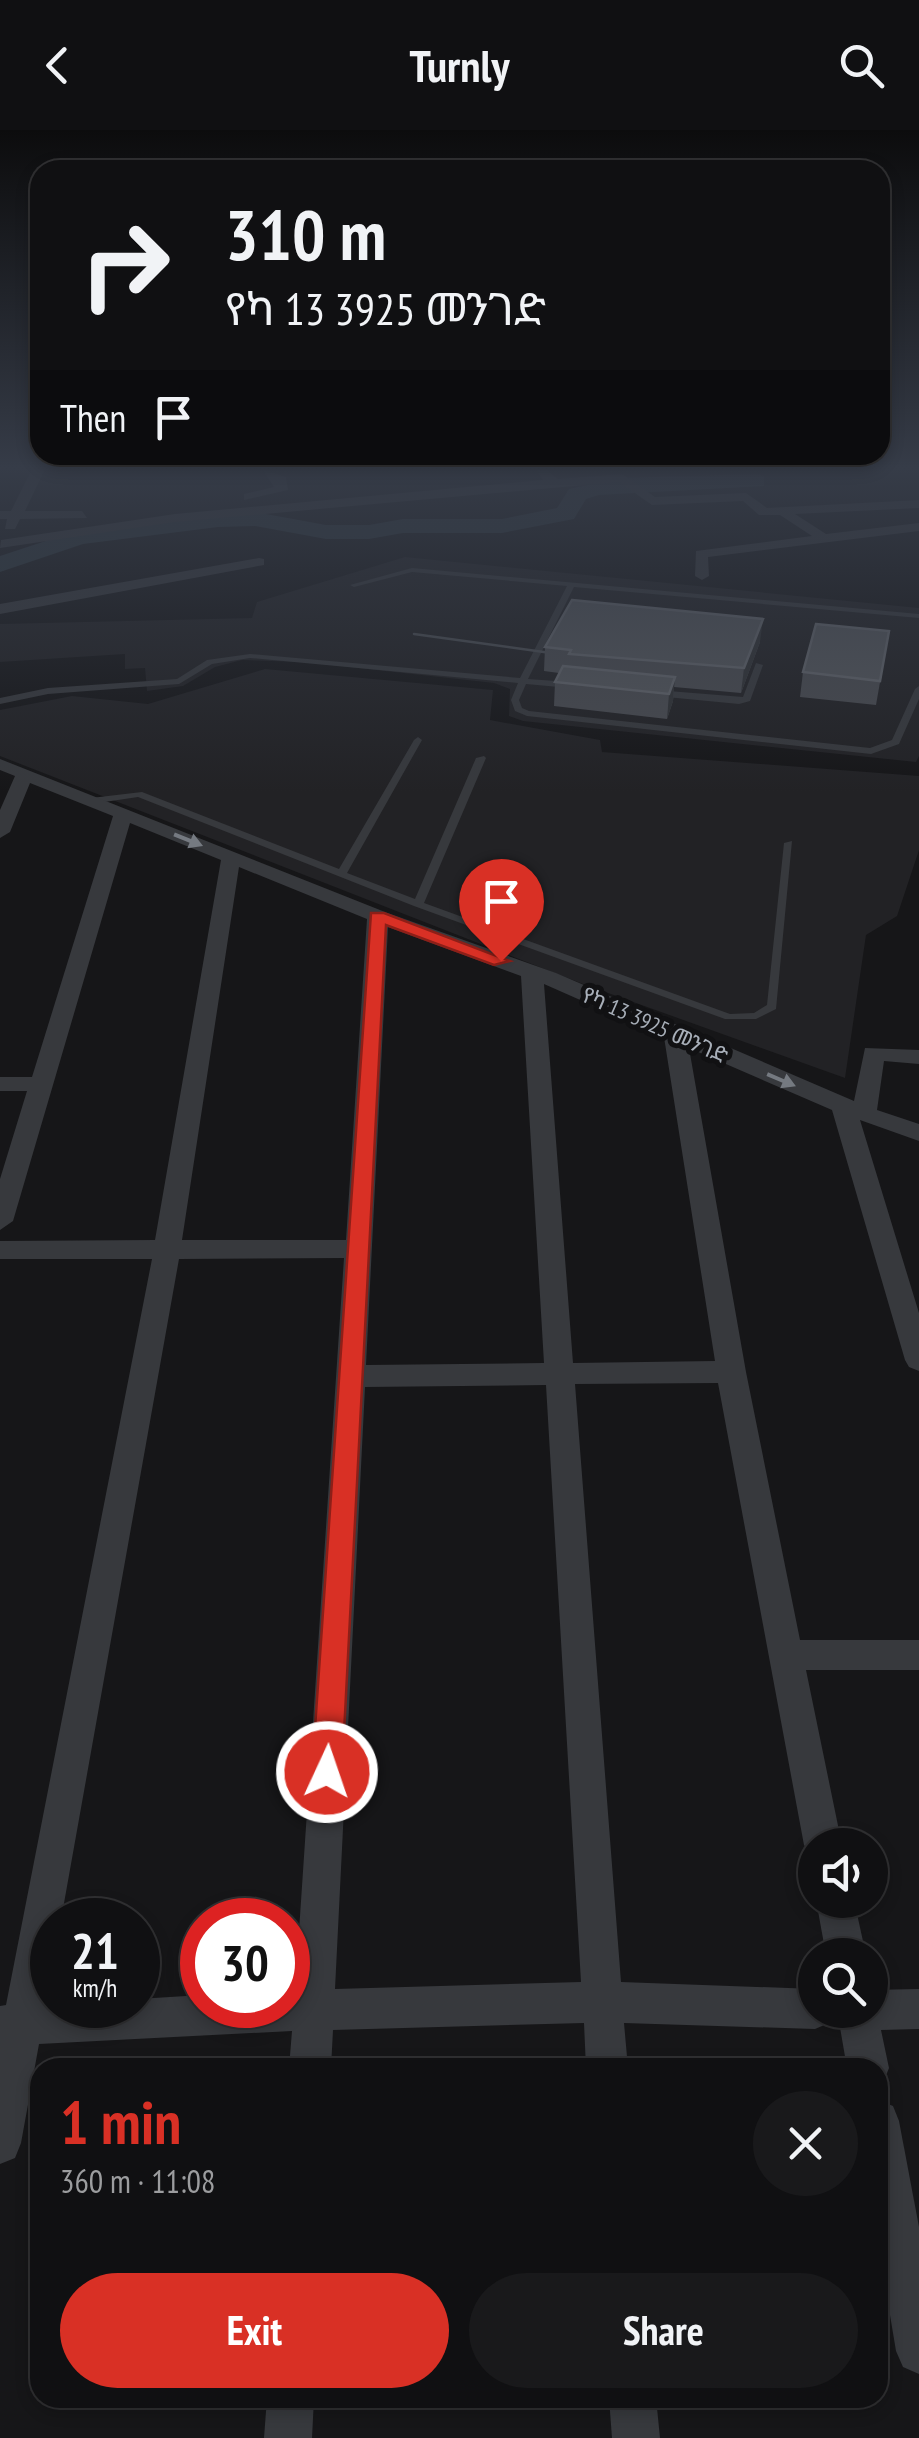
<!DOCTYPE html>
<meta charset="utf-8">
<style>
:root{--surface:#101012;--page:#19191b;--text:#f1f3f6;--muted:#9c9d9f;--line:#303032;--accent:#d93025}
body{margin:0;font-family:"PT Sans Narrow","Noto Sans Ethiopic",sans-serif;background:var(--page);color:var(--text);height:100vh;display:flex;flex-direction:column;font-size:38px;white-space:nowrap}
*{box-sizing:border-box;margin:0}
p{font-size:32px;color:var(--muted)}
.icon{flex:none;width:55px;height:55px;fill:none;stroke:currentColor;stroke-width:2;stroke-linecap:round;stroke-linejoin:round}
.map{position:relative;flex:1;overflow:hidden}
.details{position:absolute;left:30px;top:1928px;width:858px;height:350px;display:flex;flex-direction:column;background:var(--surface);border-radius:30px;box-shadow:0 5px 15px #0003,0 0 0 2px var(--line)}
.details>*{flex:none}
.banner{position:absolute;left:30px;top:30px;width:860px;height:305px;border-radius:30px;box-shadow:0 5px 15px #0003,0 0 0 2px var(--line);background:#101012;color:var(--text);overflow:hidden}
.buttons{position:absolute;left:798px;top:1698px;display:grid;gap:20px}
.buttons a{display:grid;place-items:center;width:90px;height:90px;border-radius:50%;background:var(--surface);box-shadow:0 5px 15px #0003,0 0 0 2px var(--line);font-size:50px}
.speed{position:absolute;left:30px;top:1768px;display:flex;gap:20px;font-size:50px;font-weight:700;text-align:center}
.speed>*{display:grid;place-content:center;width:130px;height:130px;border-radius:50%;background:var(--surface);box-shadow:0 5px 15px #0003,0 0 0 2px var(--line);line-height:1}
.speed small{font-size:25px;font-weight:400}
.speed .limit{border:15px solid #d22;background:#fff;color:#111}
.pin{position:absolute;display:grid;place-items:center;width:85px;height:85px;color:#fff;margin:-102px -42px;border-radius:50% 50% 50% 0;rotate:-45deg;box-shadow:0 0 10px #0007}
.pin .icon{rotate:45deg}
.me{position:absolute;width:110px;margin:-55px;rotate:3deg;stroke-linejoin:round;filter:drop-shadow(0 0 8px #0008)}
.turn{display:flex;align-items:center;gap:35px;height:210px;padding:0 30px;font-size:45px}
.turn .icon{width:130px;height:130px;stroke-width:2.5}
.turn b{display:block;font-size:70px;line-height:85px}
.then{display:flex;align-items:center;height:95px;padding:0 30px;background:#0003;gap:20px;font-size:38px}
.round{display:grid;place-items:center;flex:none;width:105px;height:105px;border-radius:52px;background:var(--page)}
.headline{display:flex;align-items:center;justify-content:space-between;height:170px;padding:0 30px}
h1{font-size:60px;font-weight:600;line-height:75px;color:var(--accent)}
.primary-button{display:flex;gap:20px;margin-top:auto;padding:20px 30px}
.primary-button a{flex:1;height:115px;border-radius:60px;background:var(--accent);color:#fff;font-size:40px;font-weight:600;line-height:115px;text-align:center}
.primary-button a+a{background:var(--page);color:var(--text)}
header{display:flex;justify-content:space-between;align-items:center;height:130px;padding:0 30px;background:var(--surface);font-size:45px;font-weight:600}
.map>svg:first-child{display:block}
.built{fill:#222225}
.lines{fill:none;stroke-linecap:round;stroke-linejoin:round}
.river{fill:#2c373d;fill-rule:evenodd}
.lane{fill:#37393d;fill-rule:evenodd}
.street{fill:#37393d;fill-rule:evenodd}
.tram{stroke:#4a4d52;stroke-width:2.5}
.wall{fill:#494b50}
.shaded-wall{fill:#303235}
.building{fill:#53565b;stroke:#61646a;stroke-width:2.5}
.oneway{fill:#757a81}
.route{fill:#d93025;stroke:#8d1f18;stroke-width:2.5}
.labels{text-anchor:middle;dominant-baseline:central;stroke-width:10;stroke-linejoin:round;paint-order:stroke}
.far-street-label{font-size:22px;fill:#a8afb9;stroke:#111113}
</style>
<header><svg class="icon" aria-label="back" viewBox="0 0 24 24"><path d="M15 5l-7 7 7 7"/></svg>Turnly<svg class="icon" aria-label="search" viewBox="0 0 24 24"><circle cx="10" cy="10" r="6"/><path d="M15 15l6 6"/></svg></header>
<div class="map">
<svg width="919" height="2308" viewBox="0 0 919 2308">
<rect width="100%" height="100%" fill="#161618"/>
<g class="built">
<polygon points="405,427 919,478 919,626 916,632 523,591 509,586 510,559 494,553 304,532 242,530 215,537 183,556 147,561 145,538 125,539 125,524 0,532 0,494 252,488 257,472"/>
<polygon points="265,539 493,560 490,590 600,610 602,622 919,646 919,720 897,786 866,805 845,948 583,854 0,626 0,580 72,566 148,574"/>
</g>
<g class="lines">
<polygon class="river" points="756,344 764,346 764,356 599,365 586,369 574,389 502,403 403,403 369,409 326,409 255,396 218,397 83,414 0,442 0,426 79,400 218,383 255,382 326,395 369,395 403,389 502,389 557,378 569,359 619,348"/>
<g class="lane">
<polygon points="412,438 919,484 919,488 574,457 528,549 570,552 574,555 570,558 526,554 519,570 522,578 529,581 870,618 892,610 915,559 919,556 919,569 899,614 871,624 527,586 515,581 511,570 518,553 250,528 212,534 179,554 48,564 0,574 0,568 48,558 177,549 207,530 250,524 520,548 567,456 412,442 354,457 350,455"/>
<polygon points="756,533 763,535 750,571 739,574 656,566 652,563 656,560 743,567"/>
<polygon points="418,607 422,610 347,743 415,769 476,628 484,626 486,628 424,773 730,884 754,883 767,875 784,713 792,711 776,879 756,889 725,889 414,776 138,667 91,674 86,671 91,668 142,662 339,739 414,610"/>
</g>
<g class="street">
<polygon points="32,339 45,339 25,381 82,381 87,388 20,389 15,399 5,399 7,389 0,389 0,381 11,381"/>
<polygon points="536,339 546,339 558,349 622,344 655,367 746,363 767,378 919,370 919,378 795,384 826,404 919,393 919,401 708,427 709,446 702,450 695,446 696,421 812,406 780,385 759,385 743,371 652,375 619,352 175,392 0,418 1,410 175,384 543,350"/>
<polygon points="263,340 286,347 288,360 244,370 244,364 274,357"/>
<polygon points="259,428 264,429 264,435 0,484 0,474"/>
<path d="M0 629 385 782 556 843 854 971 865 918 919 920V934L884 931 877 980 919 994V1011L860 990 919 1183V1241L909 1237 905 1230 832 980 689 918 746 1242 800 1510H919V1540H806L842 1715H815V1730L804 1715 718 1253 575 1254 621 1852 815 1859V1880H835L829 1893 815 1899 624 1893 628 1938H586L584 1893 333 1900 331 1938H289L292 1901 39 1914 21 2013 15 2028 0 2034V1876L6 1875 152 1129H0V1111L155 1110 221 730 130 693 13 1091 0 1100V1049L27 961H0V947H32L113 686 30 653 10 702 0 708V680L15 646 0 640ZM239 737 367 789 346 1110H182ZM388 797 521 846 544 1233 366 1235ZM544 854 664 907 715 1231 573 1233ZM344 1128 295 1861H288V1875H202V1865L138 1869V1875L46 1873 52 1838V1790H61L179 1129ZM546 1255 581 1852 335 1859 365 1257Z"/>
<polygon points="816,1770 854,1770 866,1825 826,1825"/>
<polygon points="919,1859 919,1899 881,1900 889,1938 883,1953 878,1955 878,1938 847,1938 837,1880 870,1880 870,1860"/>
<polygon points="878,1970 893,1976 899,1991 919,2097 919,2244 903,2237 896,2221 878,2113"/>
<polygon points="267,2268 314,2268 312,2308 264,2308"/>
<polygon points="609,2268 656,2268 660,2308 612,2308"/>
</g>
<polyline class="tram" points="414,504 558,524"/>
</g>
<g class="wall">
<polygon points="889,501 876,575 800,567 803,542"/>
<polygon points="760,512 741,563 674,557 673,571 667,589 554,576 555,552 559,543 544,541 545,517"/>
</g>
<g class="shaded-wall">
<polygon points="763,489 760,512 741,563 744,538"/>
<polygon points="675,547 673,571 667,589 669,564"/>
</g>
<g class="building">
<polygon points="572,470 763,489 744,538 569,524 571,520 545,517"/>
<polygon points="816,494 889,501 880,551 803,542"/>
<polygon points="563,536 675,547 669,564 555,552"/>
</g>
<defs><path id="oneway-solid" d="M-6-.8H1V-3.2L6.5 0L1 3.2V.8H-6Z" transform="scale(2.5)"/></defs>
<g class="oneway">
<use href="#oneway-solid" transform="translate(188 710) rotate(22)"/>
<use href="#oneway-solid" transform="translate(781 950) rotate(23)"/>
</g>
<linearGradient id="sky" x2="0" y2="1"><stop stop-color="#0c0c0d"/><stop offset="0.51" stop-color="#363c48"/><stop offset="1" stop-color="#363c48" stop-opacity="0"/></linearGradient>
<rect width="919" height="662" fill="url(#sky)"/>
<polygon class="route" points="371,783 384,783 510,831 494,835 386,795 342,1642 337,1652 327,1656 316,1652 312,1642"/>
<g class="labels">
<g class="far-street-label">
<text transform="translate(655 895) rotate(24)">የካ 13 3925 መንገድ</text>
</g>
</g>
</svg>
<div class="buttons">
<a><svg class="icon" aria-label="sound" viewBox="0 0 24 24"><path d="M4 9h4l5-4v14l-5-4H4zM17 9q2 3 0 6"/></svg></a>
<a><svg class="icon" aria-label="search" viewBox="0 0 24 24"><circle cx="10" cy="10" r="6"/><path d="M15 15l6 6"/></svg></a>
</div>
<div class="speed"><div>21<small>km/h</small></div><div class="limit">30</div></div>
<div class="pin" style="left:501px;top:831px;background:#d93025"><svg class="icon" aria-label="arrive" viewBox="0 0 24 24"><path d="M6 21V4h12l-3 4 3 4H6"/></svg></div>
<svg class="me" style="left:327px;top:1642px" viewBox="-20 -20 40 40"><circle r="17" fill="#d93025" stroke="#fff" stroke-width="3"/><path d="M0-11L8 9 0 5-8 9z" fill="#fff"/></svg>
<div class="banner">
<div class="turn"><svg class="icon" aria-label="right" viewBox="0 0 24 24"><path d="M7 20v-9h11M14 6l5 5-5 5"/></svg><div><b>310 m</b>የካ 13 3925 መንገድ</div></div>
<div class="then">Then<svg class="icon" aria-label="arrive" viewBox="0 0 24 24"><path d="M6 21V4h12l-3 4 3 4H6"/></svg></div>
</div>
<section class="details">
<div class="headline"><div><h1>1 min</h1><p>360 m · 11:08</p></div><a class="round"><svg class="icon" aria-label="close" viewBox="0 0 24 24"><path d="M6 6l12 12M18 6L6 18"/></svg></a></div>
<div class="primary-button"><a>Exit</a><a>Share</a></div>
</section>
</div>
